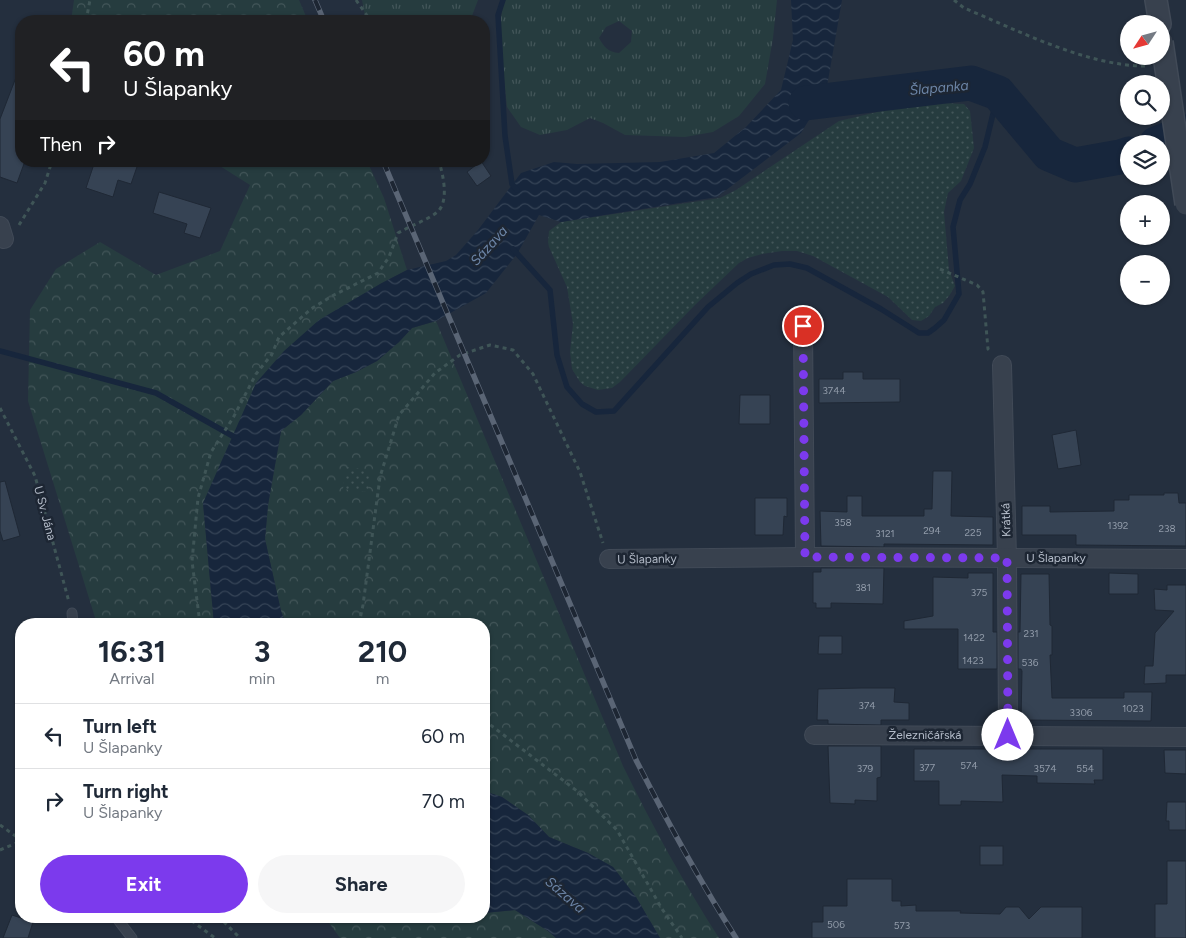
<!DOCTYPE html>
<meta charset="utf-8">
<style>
:root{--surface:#fff;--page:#f6f6f7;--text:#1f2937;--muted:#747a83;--line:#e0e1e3;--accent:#7c3aed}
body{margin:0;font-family:Figtree,sans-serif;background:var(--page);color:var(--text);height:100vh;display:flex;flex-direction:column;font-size:19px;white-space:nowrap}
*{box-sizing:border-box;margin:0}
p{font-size:16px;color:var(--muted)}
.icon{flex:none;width:28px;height:28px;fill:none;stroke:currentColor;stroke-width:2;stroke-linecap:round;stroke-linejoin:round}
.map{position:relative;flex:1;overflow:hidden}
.sheet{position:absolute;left:15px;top:618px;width:475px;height:305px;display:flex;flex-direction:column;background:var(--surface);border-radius:20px;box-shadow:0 1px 4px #0004}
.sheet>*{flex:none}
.top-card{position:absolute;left:15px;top:15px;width:475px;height:152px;border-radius:20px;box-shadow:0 1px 4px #0004;background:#202124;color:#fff;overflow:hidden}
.needle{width:32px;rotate:234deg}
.fabs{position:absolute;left:1120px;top:15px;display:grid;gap:10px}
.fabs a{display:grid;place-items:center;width:50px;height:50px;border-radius:50%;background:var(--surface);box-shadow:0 1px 4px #0004;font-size:25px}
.pin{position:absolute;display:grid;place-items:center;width:42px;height:42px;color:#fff;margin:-21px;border:2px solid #fff;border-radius:50%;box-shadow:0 1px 5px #0007}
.me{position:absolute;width:55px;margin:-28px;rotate:0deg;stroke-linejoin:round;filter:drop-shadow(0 0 4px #0008)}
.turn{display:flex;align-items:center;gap:18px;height:105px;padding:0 25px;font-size:22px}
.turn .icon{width:65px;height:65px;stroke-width:2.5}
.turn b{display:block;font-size:35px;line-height:42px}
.then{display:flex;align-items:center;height:48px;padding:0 25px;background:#0003;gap:10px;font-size:19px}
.eta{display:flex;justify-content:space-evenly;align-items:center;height:85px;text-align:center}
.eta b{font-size:30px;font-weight:700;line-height:35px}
.button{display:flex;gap:10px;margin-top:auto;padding:10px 25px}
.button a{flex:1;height:58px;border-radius:30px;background:var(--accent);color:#fff;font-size:20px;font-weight:700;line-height:58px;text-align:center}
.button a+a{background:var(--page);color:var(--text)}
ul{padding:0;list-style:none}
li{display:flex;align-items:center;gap:15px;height:65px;padding:0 25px;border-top:1px solid var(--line)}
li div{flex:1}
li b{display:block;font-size:19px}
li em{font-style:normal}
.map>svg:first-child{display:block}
.grass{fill:url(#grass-tufts);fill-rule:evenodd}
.forest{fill:url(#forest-crowns)}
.park{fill:url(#park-dots)}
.water{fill:url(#water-waves)}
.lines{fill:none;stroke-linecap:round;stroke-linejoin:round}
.stream{stroke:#17263c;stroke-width:5.5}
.river{stroke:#17263c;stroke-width:35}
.building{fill:#364354;stroke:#1f2835}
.service-casing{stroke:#414a57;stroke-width:11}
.minor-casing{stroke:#414a57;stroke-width:20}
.tertiary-casing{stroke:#414a57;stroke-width:24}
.path{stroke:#3f5557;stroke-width:3;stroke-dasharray:4 4;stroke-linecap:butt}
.service{stroke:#38414e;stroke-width:9}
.minor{stroke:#38414e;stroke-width:18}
.tertiary{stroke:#38414e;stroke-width:21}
.rail-casing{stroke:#5a6575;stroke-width:5.5}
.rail{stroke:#1d2633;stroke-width:4;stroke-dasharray:11;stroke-linecap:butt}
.tertiary-bridge-casing{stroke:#414a57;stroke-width:24;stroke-linecap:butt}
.tertiary-bridge{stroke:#38414e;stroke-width:21}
.route{stroke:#7c3aed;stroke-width:9;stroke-dasharray:0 16.2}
.labels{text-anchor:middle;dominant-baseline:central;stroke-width:5;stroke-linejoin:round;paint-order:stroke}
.number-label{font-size:10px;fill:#929caa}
.street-label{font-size:12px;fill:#b4bcc9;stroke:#1d2633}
.water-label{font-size:14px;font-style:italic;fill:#6d86a8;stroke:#1d2633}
</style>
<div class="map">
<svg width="1186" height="938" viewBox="0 0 1186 938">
<defs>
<pattern id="grass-tufts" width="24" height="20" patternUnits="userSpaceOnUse" patternTransform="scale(1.25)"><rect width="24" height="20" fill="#263c3f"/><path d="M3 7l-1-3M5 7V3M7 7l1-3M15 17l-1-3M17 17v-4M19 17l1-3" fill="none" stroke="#435659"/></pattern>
<pattern id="forest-crowns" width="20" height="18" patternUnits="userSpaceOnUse" patternTransform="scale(1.25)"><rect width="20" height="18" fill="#263c3f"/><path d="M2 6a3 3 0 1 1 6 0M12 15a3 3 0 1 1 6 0" fill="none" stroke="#435659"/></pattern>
<pattern id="park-dots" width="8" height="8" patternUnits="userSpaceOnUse" patternTransform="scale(1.25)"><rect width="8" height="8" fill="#263c3f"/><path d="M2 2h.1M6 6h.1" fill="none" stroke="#435659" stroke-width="1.8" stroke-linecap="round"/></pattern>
<pattern id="water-waves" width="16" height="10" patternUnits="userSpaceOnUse" patternTransform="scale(1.25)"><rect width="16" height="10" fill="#17263c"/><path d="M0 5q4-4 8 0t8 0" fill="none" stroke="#364457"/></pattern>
</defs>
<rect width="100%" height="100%" fill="#242f3e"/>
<g class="grass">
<polygon points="362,0 478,0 470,21 366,21"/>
<path d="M504 0H777L773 38 765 84 739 116 713 132 685 137 625 135 603 123 590 118 567 130 540 135 521 127 507 107 499 30ZM619 21 632 31 631 42 619 53C608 52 604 47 599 38L606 27Z"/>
</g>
<g class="forest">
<polygon points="74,0 299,0 308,21 71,21"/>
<polygon points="212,161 367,161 384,198 407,270 380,284 203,503 214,624 97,624 28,401 30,310 56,269 100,242 156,275 220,251 250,185"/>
<path d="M436 321 623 766C652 825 683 882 719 938H660L636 897 613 867 588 853 549 837 528 815 502 797 484 791V624H286L281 611 265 539 268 505 281 431 301 415 333 381 356 372 377 361 399 342 412 328Z"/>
<polygon points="515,910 548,931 556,938 340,938 324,916 448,916 455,918 484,916 484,913"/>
</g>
<g class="park">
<polygon points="920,102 964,104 970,111 974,148 961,181 948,193 944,212 949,270 955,286 949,296 943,303 935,307 929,316 921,321 912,320 888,297 813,256 797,251 782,251 762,254 748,258 739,263 695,305 620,382 612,388 598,390 585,386 580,382 572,369 570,352 573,324 567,287 549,247 548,242 549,231 561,222 720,198 736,190 839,121"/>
<polygon points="346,467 370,470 368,492 343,489"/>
</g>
<g class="water">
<polygon points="791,0 842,0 826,92 801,133 717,197 561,222 539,215 517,254 486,293 436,321 412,328 399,342 377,361 356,372 333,381 301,415 281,431 268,505 265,539 281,611 286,624 214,624 203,503 256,383 284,351 319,320 380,284 407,270 446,261 456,255 478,230 521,173 554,162 577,164 660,162 714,153 746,127 781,90 793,40"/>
<polygon points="484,791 502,797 528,815 549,837 588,853 613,867 636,897 660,938 556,938 548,931 515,910 484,913"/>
</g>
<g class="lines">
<g class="stream">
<polyline points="503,0 498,15 505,136 512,184 517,190"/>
<polyline points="513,249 550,290 557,355 567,387 582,404 596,412 614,411 708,307 737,283 751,274 774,265 790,264 807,268 881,309 919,333 928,333 935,328 944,320 959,294 953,227 960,200 970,184 985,147 998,93"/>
<polyline points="0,351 156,393 238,439"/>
</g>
<g class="river">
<polyline points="806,103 971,83 998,93 1049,154 1075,165 1120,157 1129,154"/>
<polyline points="1156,144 1186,132"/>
</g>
</g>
<g class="building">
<polygon points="20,67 21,67 21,161 25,161 17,183 0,177 0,119"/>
<polygon points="95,161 139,161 131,184 118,180 113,197 86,188"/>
<polygon points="481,161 491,176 477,186 467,172"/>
<polygon points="159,192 211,208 200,238 184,233 187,224 153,213"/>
<polygon points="843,372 863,372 863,379 900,379 900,402 819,403 819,379 843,379"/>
<polygon points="740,395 770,395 770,424 739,424"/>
<polygon points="1076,430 1081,465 1058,469 1052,435"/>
<polygon points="933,471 952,471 951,516 993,517 993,545 884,544 884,547 821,546 820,511 847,512 847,496 862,496 862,516 924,516 924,509 932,509"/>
<polygon points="5,481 20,536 3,541 0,531 0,482"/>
<polygon points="1164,493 1178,493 1179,503 1186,503 1186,546 1076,545 1076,535 1022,535 1022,506 1050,506 1050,512 1114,511 1114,500 1129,500 1129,495 1164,495"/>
<polygon points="755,498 787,498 787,517 784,516 783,535 755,535"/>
<polygon points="821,568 884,568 883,604 831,603 831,608 816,608 816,603 813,603 813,572 821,572"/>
<polygon points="968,573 993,573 993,632 997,632 997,669 958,669 958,629 904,629 904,621 933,616 933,577 968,578"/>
<polygon points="1109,573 1138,574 1138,594 1109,594"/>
<polygon points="1021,574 1049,574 1050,625 1052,626 1052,655 1050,655 1052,698 1124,698 1124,692 1152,692 1151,721 1021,720 1022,671 1021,669 1018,669 1018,632 1020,632"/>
<polygon points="1167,585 1186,585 1186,675 1166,675 1166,683 1144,684 1145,666 1153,666 1155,633 1174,611 1155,610 1154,589 1167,590"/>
<polygon points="819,636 842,636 842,654 818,654"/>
<polygon points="861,688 895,688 894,702 909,703 909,720 881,720 881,725 828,724 828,720 817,720 818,689"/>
<polygon points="828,746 881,746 881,777 877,778 877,801 855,800 855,804 830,803"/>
<polygon points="914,749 1103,749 1103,780 1094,780 1095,784 1037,783 1037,776 1002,775 1003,802 961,801 961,805 939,805 939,781 914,781"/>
<polygon points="1164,750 1186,750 1186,774 1165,773"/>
<polygon points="1167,802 1186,802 1186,830 1169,830 1169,821 1166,821"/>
<rect x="980" y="846" width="23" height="19"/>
<polygon points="1167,861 1186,861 1186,938 1155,938 1155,904 1167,904"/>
<polygon points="847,879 892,879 892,901 901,901 901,906 916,905 916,911 961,911 960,913 1000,914 1006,907 1019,907 1029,919 1041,907 1082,907 1082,938 812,938 812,922 823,922 823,906 847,906"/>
<polygon points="12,915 33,922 28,938 3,938"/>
</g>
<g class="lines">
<defs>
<g id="service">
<polyline points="72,613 73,624"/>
<polyline points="115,916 132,938"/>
</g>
<g id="minor">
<polyline points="0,226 4,239"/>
<polyline points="803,326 805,557"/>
<polyline points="1002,365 1007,558 1008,735"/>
<polyline points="609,559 805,557 1186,559"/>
<polyline points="814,735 1186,737"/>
</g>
<polyline id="tertiary" points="1156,0 1160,24"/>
</defs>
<use href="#service" class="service-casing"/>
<use href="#minor" class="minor-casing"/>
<use href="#tertiary" class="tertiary-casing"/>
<g class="path">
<polyline points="356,0 371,21"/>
<path d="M954 0 964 8C1017 30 1087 66 1145 66"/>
<polyline points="86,21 90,0"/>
<polyline points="19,225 45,183 52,161"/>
<polyline points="940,269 977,285 983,292 988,349 991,352"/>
<polyline points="0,408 35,476 69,602"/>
<path d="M200 624 192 561 198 498 211 452 233 418 256 374 272 354 279 337 311 309 332 296 378 273 389 257 398 233C410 226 425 221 436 213 450 203 443 175 439 161"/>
<polyline points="359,624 363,605 380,477 399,415 435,373 460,355 490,345 513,350 533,374 580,472 603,543"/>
<polyline points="484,720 577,791 617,830 662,909 682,938"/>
<polyline points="0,825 21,840"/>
<polyline points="0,850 21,841"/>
<polyline points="185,916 215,938"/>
<polyline points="218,916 240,938"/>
</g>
<use href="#service" class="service"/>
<use href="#minor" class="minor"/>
<use href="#tertiary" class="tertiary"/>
<defs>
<g id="rail">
<polyline points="315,0 324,21"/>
<path d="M383 161 636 760C667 821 699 880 736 938"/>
</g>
</defs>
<use href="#rail" class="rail-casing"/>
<use href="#rail" class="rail"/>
<defs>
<polyline id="tertiary-bridge" points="1162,42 1186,204"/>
</defs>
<use href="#tertiary-bridge" class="tertiary-bridge-casing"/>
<use href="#tertiary-bridge" class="tertiary-bridge"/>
</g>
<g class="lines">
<polyline class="route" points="803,326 805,557 1007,558 1008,735"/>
</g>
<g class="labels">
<g class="number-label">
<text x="834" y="390">3744</text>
<text x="843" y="522">358</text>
<text x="1118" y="525">1392</text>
<text x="1167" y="528">238</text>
<text x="932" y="530">294</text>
<text x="973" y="532">225</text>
<text x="885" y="533">3121</text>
<text x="863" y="587">381</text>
<text x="979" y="592">375</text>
<text x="1031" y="633">231</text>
<text x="974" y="637">1422</text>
<text x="973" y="660">1423</text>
<text x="1030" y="662">536</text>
<text x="867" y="705">374</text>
<text x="1133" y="708">1023</text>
<text x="1081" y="712">3306</text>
<text x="969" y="765">574</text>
<text x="927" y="767">377</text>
<text x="865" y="768">379</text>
<text x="1045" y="768">3574</text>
<text x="1085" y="768">554</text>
<text x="836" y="924">506</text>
<text x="902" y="925">573</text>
</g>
<g class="street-label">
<text transform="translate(45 513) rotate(75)">U Sv. Jána</text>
<text transform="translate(1006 520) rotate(-92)">Krátká</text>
<text x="1056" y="558">U Šlapanky</text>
<text transform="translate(647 559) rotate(-1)">U Šlapanky</text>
<text x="925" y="735">Železničářská</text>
</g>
<g class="water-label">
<text transform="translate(939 88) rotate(-5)">Šlapanka</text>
<text transform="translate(489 246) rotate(-48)">Sázava</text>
<text transform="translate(565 895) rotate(41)">Sázava</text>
</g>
</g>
</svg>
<div class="fabs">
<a><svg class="needle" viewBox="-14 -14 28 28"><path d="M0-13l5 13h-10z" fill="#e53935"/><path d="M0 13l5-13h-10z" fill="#747a83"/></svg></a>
<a><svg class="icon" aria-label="search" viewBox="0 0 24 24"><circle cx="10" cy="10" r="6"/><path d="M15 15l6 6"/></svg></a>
<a><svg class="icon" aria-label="layers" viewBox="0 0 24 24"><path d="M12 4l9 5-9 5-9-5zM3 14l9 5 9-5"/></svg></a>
<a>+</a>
<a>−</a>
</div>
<div class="pin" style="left:803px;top:326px;background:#d93025"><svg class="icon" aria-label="arrive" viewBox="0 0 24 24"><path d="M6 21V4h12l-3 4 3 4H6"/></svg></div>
<svg class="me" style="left:1008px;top:735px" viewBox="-20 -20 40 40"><circle r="19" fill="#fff"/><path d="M0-13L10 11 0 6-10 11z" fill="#7c3aed"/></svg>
<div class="top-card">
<div class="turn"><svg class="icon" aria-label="left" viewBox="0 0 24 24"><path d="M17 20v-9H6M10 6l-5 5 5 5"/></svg><div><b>60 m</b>U Šlapanky</div></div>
<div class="then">Then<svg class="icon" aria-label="right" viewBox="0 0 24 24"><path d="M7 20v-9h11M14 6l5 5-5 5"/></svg></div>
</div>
<section class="sheet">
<div class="eta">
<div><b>16:31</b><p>Arrival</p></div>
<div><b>3</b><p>min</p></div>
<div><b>210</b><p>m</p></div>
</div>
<ul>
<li><svg class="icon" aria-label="left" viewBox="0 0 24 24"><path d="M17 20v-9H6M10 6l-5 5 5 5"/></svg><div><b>Turn left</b><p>U Šlapanky</p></div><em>60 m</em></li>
<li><svg class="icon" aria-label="right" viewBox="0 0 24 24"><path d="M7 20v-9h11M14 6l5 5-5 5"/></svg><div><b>Turn right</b><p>U Šlapanky</p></div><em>70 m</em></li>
</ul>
<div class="button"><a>Exit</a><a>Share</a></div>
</section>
</div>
